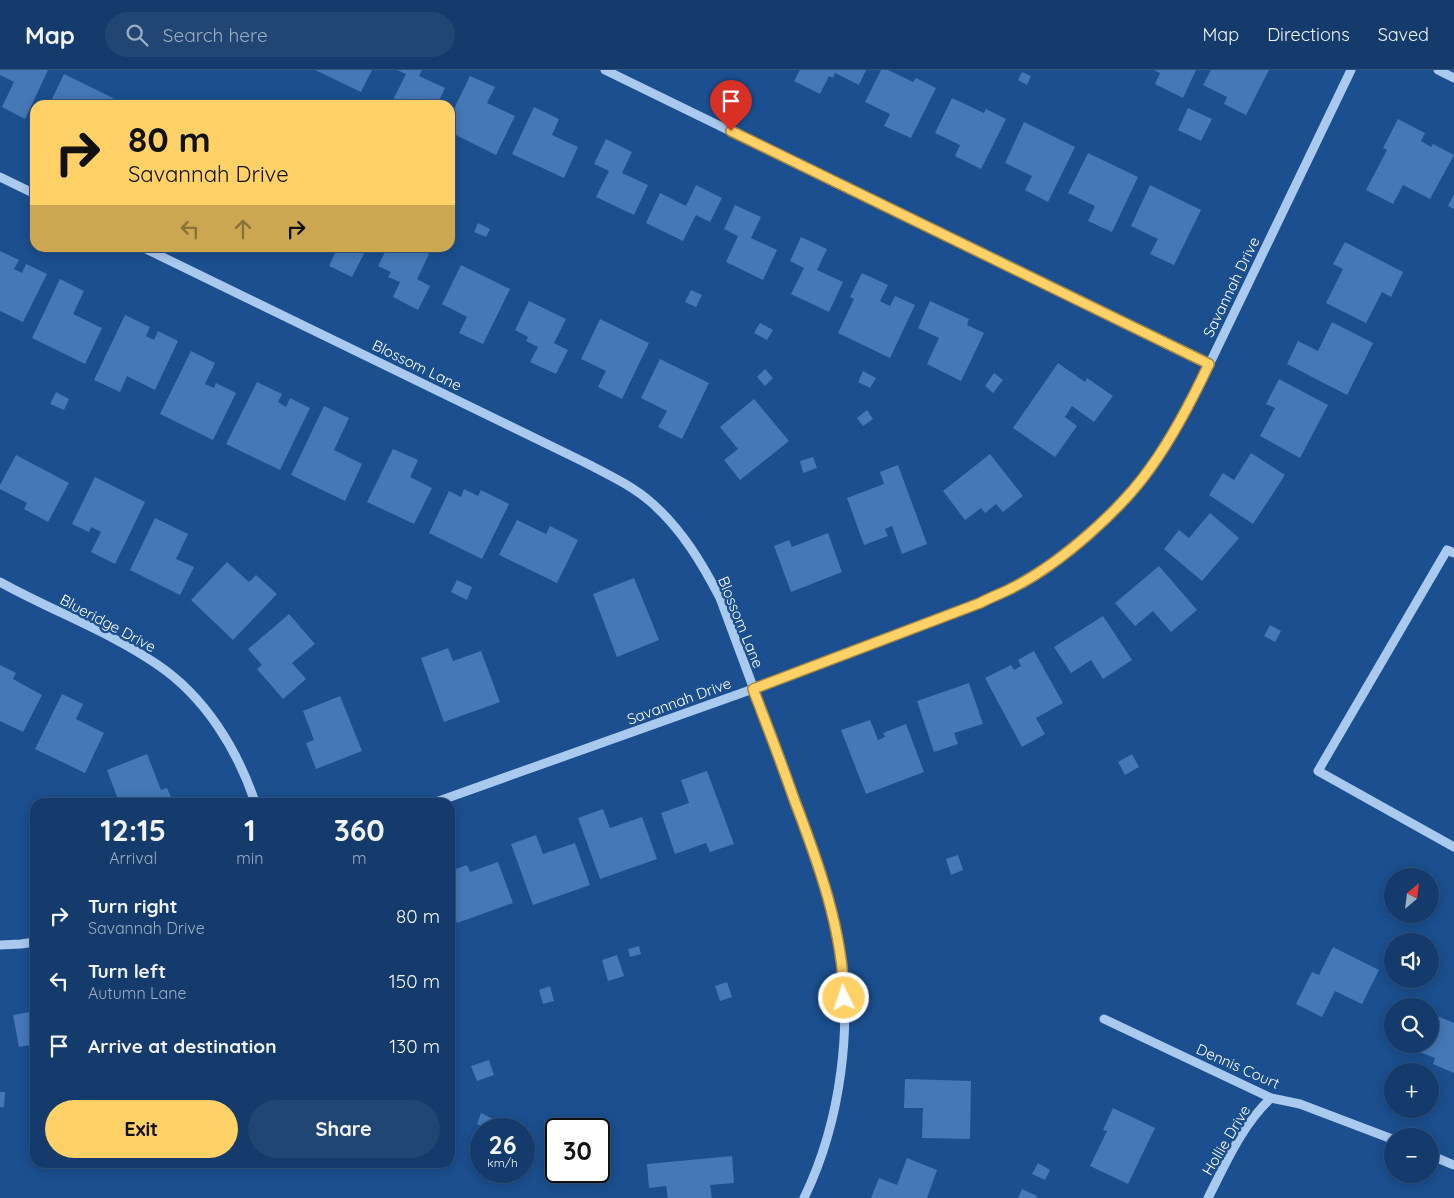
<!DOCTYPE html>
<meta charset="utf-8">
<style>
:root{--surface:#143b6b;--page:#214673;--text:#f1f3f6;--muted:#9dadc1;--line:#33557e;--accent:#ffd166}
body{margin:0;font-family:Quicksand,sans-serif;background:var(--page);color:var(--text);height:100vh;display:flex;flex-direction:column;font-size:19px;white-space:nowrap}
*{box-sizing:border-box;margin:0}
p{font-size:16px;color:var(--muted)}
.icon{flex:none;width:28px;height:28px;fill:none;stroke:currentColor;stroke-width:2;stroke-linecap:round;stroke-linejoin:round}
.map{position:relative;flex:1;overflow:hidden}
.sheet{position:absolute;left:30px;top:728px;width:425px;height:370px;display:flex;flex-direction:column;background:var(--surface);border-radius:15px;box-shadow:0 2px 12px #0003,0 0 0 1px var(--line)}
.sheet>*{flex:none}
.hud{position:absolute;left:30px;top:30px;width:425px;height:152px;border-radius:15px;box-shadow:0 2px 12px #0003,0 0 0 1px var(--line);background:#ffd166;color:#111;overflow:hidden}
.needle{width:32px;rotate:28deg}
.fabs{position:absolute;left:1384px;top:798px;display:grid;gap:10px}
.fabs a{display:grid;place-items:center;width:55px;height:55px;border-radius:50%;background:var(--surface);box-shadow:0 2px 12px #0003,0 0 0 1px var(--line);font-size:25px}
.speed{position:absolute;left:470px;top:1048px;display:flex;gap:10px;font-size:25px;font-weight:700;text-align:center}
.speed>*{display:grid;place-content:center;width:65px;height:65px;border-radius:50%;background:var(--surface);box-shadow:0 2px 12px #0003,0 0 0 1px var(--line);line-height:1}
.speed small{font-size:12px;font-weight:400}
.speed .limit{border:2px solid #111;border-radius:8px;background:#fff;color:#111}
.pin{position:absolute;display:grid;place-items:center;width:42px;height:42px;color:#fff;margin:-51px -21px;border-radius:50% 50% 50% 0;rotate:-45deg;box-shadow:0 0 5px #0007}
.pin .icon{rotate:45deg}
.me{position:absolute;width:55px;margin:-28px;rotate:356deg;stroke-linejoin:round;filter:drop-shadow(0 0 4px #0008)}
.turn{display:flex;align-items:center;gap:18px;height:105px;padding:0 15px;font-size:22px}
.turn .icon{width:65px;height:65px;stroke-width:2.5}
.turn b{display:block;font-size:35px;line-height:42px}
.lanes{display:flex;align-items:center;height:48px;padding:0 15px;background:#0003;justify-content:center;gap:25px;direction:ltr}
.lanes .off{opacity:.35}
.eta{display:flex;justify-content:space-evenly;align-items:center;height:85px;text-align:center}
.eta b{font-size:30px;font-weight:800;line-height:35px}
.primary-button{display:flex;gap:10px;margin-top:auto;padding:10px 15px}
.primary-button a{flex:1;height:58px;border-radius:30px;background:var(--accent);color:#111;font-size:20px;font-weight:800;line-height:58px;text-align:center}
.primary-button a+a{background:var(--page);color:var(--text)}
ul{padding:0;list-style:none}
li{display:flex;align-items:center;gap:15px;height:65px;padding:0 15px}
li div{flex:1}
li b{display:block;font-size:19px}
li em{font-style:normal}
header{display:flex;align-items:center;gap:30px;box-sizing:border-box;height:70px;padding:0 25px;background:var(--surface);border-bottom:1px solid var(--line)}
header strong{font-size:24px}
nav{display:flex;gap:28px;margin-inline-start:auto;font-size:18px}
.search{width:350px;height:45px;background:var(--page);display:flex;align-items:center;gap:12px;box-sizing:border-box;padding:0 18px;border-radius:28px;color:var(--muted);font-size:19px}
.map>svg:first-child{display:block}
.building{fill:#4478b7}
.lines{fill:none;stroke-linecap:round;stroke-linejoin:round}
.minor{stroke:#a9c9ee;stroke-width:9}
.route-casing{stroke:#a68842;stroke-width:12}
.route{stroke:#ffd166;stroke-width:9}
.labels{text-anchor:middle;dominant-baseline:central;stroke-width:5;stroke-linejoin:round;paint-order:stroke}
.street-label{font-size:15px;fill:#fff;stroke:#1b4f8f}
</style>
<header>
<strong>Map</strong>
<div class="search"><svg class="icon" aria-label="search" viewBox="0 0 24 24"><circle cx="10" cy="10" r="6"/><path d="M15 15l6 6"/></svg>Search here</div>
<nav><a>Map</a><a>Directions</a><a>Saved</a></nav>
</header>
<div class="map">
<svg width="1454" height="1128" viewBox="0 0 1454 1128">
<rect width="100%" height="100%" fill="#1b4f8f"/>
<g class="building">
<polygon points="0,0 48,0 25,49 2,37 14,12 0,5"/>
<polygon points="315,0 372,0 361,22"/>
<polygon points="397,0 422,0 419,6 445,18 437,35 403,35 393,30 406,4"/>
<polygon points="800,0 866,0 859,15 835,3 833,8 829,6 820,24 794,11"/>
<polygon points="881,0 888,0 913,12 916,8 936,18 911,68 884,56 890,44 865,32"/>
<polygon points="1154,0 1196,0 1183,28 1155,14 1160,3"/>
<polygon points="1211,0 1269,0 1246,45 1224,34 1227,27 1203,15"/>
<polygon points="1022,2 1031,6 1027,15 1018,10"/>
<polygon points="64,4 113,28 109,35 49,35"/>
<polygon points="470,6 495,17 487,33 515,46 496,85 450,62 450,47"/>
<polygon points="952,28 984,43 986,39 1006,49 981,99 955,86 960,75 935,63"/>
<polygon points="534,37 559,49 552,65 578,77 564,108 512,84"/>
<polygon points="1188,38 1212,49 1201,71 1178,60"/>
<polygon points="1398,49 1425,63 1421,71 1431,77 1433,74 1454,85 1430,129 1403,115 1393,134 1366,120 1387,80 1383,78"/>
<polygon points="1024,52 1075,77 1048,132 1025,120 1032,106 1005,93"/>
<polygon points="606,69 632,82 622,103 648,115 634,145 596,127 609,101 594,94"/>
<polygon points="1088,83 1138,107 1112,162 1088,151 1095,136 1068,123"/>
<polygon points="696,115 722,128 710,152 696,145 683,171 646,153 660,123 686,136"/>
<polygon points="1150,115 1201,140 1174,195 1150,184 1158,169 1131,156"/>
<polygon points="1454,124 1454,139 1448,136"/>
<polygon points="735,135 761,147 751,168 777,180 763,210 726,192 738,166 724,159"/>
<polygon points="478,153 490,159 486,167 474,162"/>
<polygon points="801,167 827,179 817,200 843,212 829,242 791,224 804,198 790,191"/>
<polygon points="1345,172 1403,202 1391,227 1382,222 1366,253 1326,233 1343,199 1333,194"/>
<polygon points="333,178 367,178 352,207 329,196 337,179"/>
<polygon points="387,178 415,178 429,184 417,209 430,216 418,240 393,227 400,212 388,207 391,202 378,196"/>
<polygon points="0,181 19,190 14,199 22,203 26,194 47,204 23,252 0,241"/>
<polygon points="461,195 510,219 483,274 459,263 467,247 442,234"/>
<polygon points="862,203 888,215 880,231 890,236 895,226 915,235 890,288 838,263 854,229 850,227"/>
<polygon points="60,209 84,221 73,244 102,258 85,294 32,268"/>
<polygon points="691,220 702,225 696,237 685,232"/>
<polygon points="529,231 566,249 554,273 568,280 556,304 530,292 538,277 526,271 528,267 515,260"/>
<polygon points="930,231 969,249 967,255 984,263 961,311 927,294 939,268 918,258"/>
<polygon points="125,245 150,257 146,266 154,270 158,261 178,271 155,320 127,306 120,322 94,310"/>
<polygon points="600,249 649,273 622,329 598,317 606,301 581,289"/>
<polygon points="1332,252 1373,273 1347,325 1287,294 1298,271 1318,281"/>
<polygon points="760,253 773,260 767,270 754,263"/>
<polygon points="191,281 215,293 205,314 214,318 216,313 236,323 213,370 160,344"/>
<polygon points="660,289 709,313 682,369 658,357 667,341 641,328"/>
<polygon points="1058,293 1085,312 1087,308 1113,326 1094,352 1072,336 1065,347 1077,356 1055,387 1013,358"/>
<polygon points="765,299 773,308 765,316 757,307"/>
<polygon points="863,301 876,308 870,318 858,312"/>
<polygon points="994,303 1003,310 993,323 985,316"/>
<polygon points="1279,309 1328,335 1300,388 1260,366 1275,338 1266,334"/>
<polygon points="257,312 282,324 278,332 286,337 290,328 310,338 280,400 226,374"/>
<polygon points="56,322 69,329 64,340 50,334"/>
<polygon points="754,329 789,371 740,410 724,390 738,379 720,357"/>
<polygon points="324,336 349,348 334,380 362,394 345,431 291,405"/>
<polygon points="867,340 873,349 863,356 857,348"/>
<polygon points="393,379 418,390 410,407 432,418 414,454 367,432"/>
<polygon points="1251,383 1285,405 1253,454 1209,425 1223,403 1234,410"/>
<polygon points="990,384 1023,426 1003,442 996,434 985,443 981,438 965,450 943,421"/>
<polygon points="16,385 69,413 48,452 24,439 27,433 0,419 0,415"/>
<polygon points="813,387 817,398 803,403 800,391"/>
<polygon points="898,395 927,474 902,484 892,456 885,459 888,466 864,475 847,428 884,414 880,402"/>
<polygon points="95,407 145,432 115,494 91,482 101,462 91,457 89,462 72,454"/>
<polygon points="464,419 478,426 481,420 509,434 482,489 429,463 449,421 461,427"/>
<polygon points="1210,443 1239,468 1202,511 1164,479 1179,460 1189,468"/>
<polygon points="155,448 188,464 176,489 194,497 180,525 130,500"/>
<polygon points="517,450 546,464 550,456 578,470 557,513 499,485"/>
<polygon points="828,463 842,502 791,522 774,476 789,470 792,477"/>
<polygon points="227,492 249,512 256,505 277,524 233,570 191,530"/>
<polygon points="1159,496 1197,540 1171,562 1153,541 1135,556 1115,533"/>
<polygon points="634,508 659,570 617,587 593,524"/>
<polygon points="457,510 472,517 467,530 451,522"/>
<polygon points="289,544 315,574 292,593 306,609 283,629 257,599 262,595 248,579"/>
<polygon points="1103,546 1132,590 1103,609 1091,590 1071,603 1054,577"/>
<polygon points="1270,555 1281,561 1275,572 1264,566"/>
<polygon points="448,578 453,591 481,581 500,632 444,652 421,588"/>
<polygon points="1034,581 1063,633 1036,648 1045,664 1022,677 985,608 1011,595 1014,600 1021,596 1018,590"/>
<polygon points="0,595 16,603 13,609 42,625 23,662 0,651"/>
<polygon points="969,613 983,654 954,663 958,674 934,682 917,631"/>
<polygon points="62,624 83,634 76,649 104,663 85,703 35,679"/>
<polygon points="340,626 362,681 316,699 306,673 314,670 303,641"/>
<polygon points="870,650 878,670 885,667 883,663 906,654 924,702 866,724 841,660"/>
<polygon points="147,684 161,720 167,718 173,732 119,732 107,700"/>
<polygon points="1132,684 1139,697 1125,705 1118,692"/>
<polygon points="707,701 734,774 710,782 706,773 675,784 661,743 689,733 681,710"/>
<polygon points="603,739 610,758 642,747 657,789 600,809 578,748"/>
<polygon points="536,765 543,784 575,773 590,815 533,835 511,774"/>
<polygon points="958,785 963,800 951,805 946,789"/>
<polygon points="498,792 513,833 457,853 450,835 450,801 467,795 470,802"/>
<polygon points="639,876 641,884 630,887 628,879"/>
<polygon points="1333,877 1379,900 1362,934 1335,921 1322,947 1296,934 1312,902 1319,905"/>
<polygon points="617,885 624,906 608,911 602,890"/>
<polygon points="727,912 732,927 720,931 715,916"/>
<polygon points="550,916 554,931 543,934 539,920"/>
<polygon points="35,941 35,974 19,977 13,945"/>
<polygon points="1430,943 1454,953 1454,1003 1433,994 1435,988 1399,974 1430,974"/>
<polygon points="489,990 494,1005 477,1011 471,996"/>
<polygon points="905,1009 971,1011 970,1069 922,1068 923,1038 904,1038"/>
<polygon points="0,1022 5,1022 4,1037 0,1037"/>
<polygon points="1113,1038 1155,1058 1128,1114 1090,1096 1107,1061 1103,1060"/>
<polygon points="481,1043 495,1050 492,1059 487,1059 477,1054"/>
<polygon points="732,1086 734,1113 710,1115 712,1128 668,1128 666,1116 649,1118 647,1094"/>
<polygon points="907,1088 937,1100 927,1128 871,1128 879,1108 897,1115"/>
<polygon points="1038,1093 1050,1100 1045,1110 1032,1104"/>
<polygon points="1022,1119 1037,1126 1036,1128 1018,1128"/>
</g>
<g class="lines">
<g class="minor">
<polyline points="605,0 1209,294"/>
<polyline points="1438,0 1454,8"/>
<polyline points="0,107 35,124"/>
<path d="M144 178 584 392C607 404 633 416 653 434 682 460 702 493 720 528 741 585 763 643 784 701 805 756 826 812 838 870 854 953 841 1052 804 1128"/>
<polyline points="1454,483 1447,480 1318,701 1454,777"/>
<path d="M0 512C52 541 109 561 158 595 205 627 237 679 255 732"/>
<path d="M436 732 753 619 980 533C991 527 1003 523 1014 517 1062 493 1120 441 1151 398 1168 374 1182 348 1196 322L1351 0"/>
<polyline points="0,875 21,874 35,872"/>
<polyline points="1104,949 1271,1028 1300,1034 1392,1069"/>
<polyline points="1430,1085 1454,1095"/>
<path d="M1208 1128C1226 1093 1242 1055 1271 1028"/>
</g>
</g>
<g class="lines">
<defs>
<path id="route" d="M731 61 1209 294C1192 330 1174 365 1151 397 1121 440 1061 493 1014 517 1003 523 991 527 980 533L753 619C767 655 781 692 794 729 818 792 843 860 844 928"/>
</defs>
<use href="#route" class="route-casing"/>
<use href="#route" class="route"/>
</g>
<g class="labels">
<g class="street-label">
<text transform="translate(1231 217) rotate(-64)">Savannah Drive</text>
<text transform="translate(417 295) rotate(26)">Blossom Lane</text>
<text transform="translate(741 552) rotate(68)">Blossom Lane</text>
<text transform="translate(108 553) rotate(28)">Blueridge Drive</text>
<text transform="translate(679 631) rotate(-20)">Savannah Drive</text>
<text transform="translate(1238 996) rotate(24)">Dennis Court</text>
<text transform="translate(1226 1070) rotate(-59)">Hollie Drive</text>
</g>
</g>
</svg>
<div class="fabs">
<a><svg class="needle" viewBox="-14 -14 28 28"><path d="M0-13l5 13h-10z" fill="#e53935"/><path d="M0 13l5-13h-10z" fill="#9dadc1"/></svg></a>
<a><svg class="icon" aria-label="sound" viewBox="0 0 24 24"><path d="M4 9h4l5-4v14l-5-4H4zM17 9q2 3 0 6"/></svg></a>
<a><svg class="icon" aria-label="search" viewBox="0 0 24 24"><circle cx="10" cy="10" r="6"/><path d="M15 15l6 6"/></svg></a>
<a>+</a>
<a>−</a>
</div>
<div class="speed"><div>26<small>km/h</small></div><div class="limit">30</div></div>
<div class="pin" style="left:731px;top:61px;background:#d93025"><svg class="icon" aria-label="arrive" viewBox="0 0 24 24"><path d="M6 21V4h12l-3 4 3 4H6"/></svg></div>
<svg class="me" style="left:844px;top:928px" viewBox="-20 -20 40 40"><circle r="17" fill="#ffd166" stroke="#fff" stroke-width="3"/><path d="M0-11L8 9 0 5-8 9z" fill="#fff"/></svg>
<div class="hud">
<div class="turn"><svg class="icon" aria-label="right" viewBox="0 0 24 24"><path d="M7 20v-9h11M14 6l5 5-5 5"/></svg><div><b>80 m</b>Savannah Drive</div></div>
<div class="lanes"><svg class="icon off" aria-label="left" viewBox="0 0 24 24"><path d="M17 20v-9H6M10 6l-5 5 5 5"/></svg><svg class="icon off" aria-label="ahead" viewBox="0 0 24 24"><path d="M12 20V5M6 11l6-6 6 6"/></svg><svg class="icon" aria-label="right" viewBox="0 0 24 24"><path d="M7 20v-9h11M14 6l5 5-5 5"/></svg></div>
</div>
<section class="sheet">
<div class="eta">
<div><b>12:15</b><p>Arrival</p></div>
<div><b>1</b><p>min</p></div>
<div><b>360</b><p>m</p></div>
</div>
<ul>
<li><svg class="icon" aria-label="right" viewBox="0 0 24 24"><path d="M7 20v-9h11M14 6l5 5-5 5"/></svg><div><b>Turn right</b><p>Savannah Drive</p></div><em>80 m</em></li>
<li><svg class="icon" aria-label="left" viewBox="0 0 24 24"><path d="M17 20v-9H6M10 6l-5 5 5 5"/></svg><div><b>Turn left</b><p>Autumn Lane</p></div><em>150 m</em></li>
<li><svg class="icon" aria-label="arrive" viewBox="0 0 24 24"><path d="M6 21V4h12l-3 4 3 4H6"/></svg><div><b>Arrive at destination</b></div><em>130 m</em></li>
</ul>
<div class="primary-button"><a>Exit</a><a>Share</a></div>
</section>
</div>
